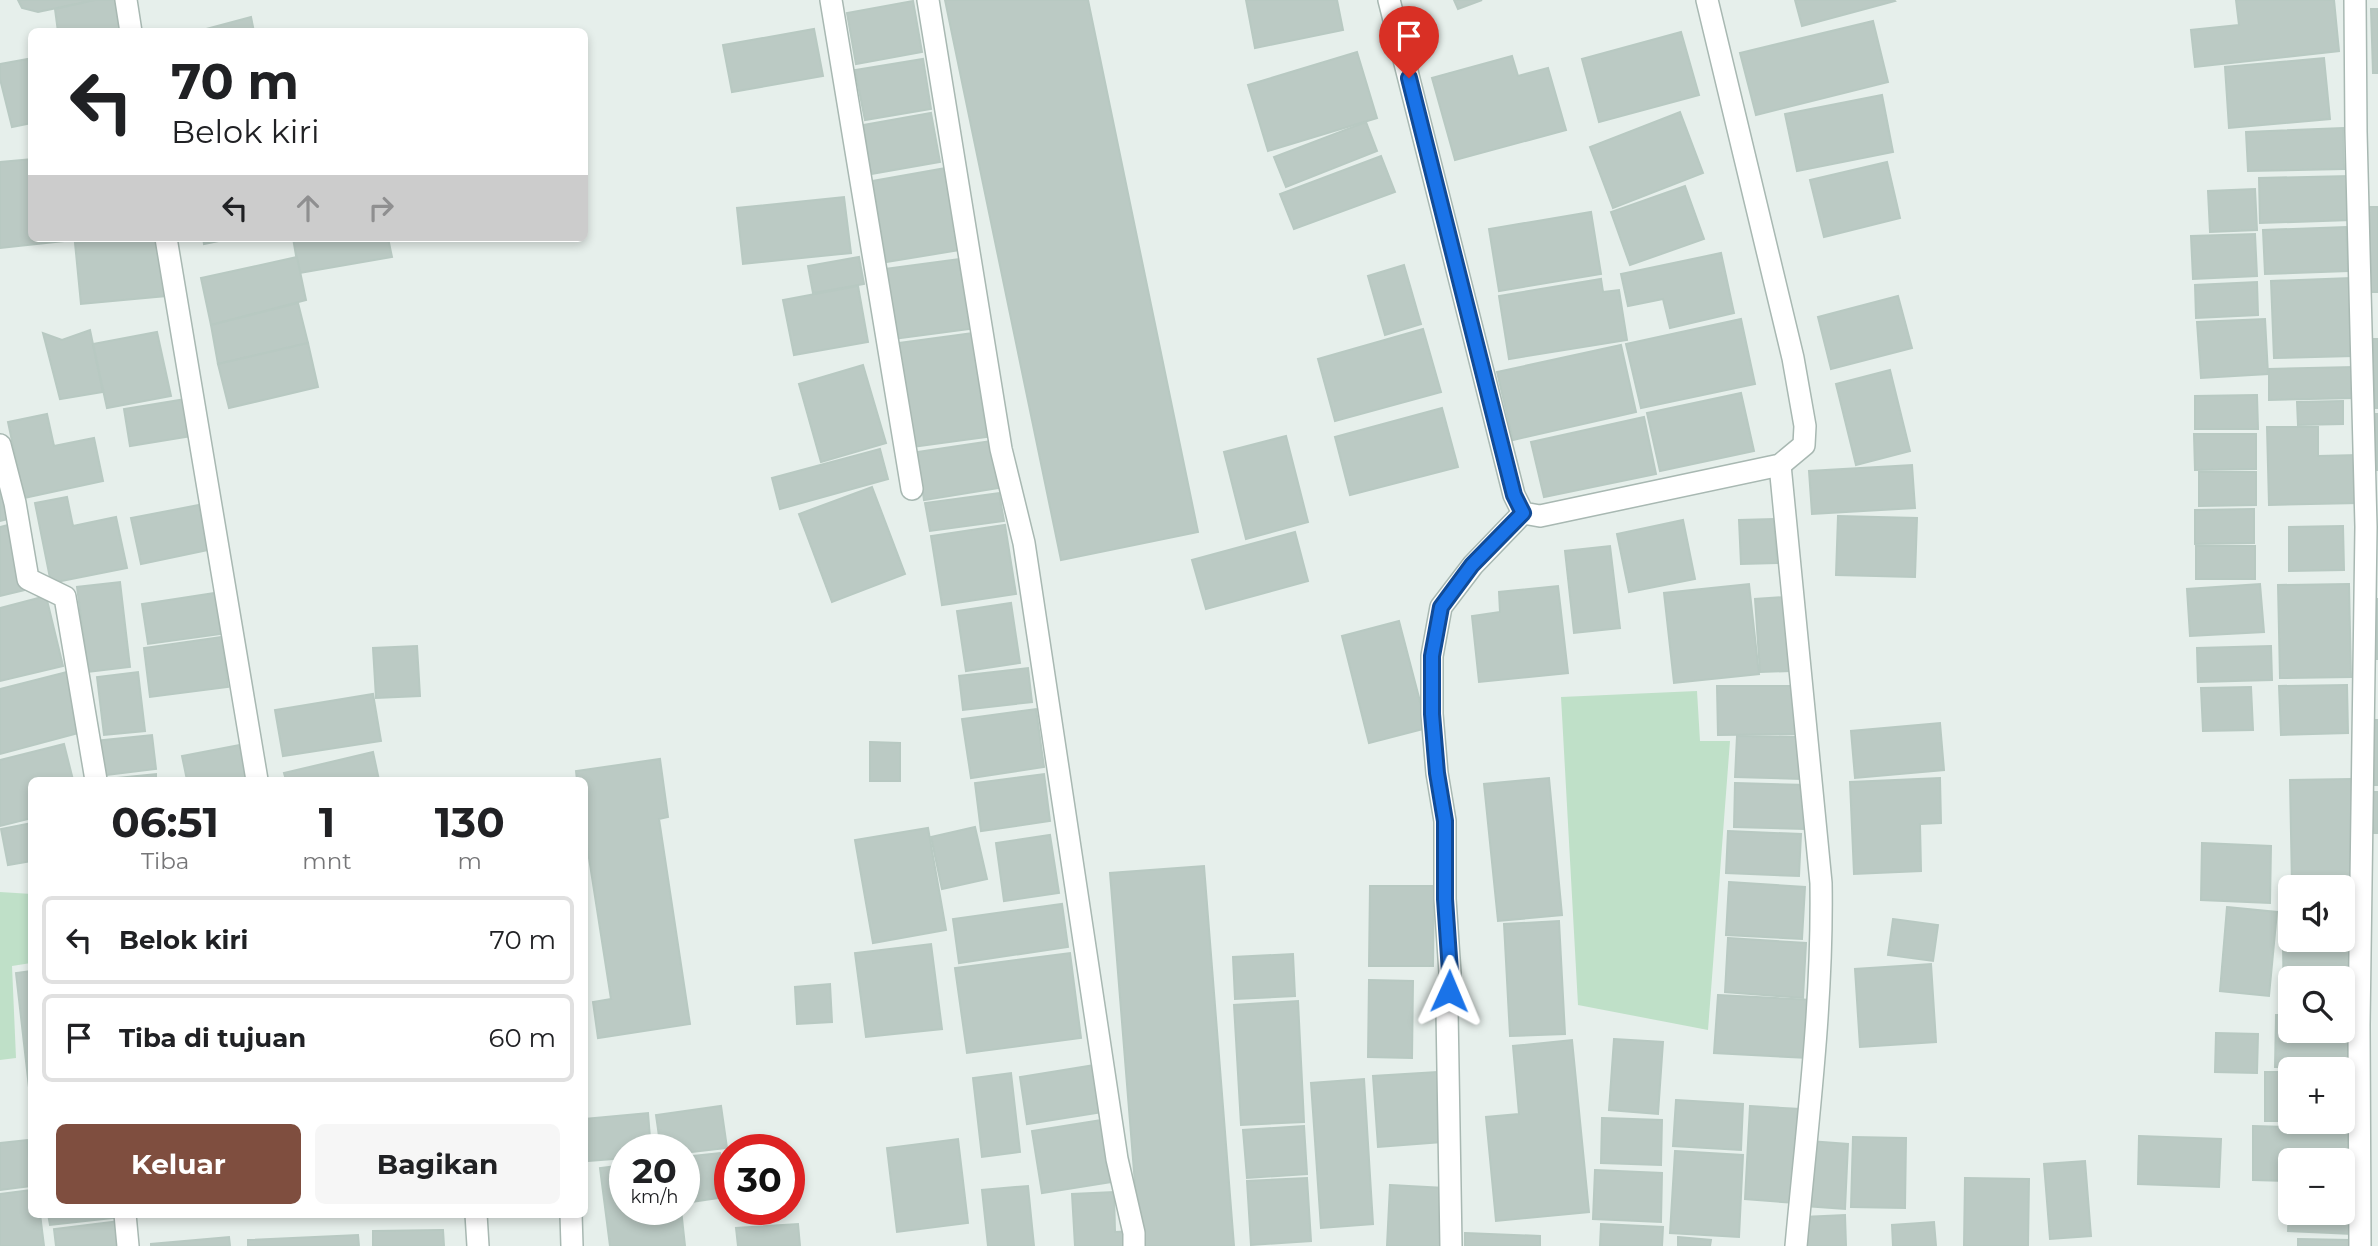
<!DOCTYPE html>
<html lang="id">
<meta charset="utf-8">
<style>
:root{--surface:#fff;--page:#f6f6f6;--text:#202124;--muted:#757577;--line:#e0e0e0;--accent:#7f4e3f}
body{margin:0;font-family:Montserrat,sans-serif;background:var(--page);color:var(--text);height:100vh;display:flex;flex-direction:column;font-size:26px;white-space:nowrap}
*{box-sizing:border-box;margin:0}
p{font-size:23px;color:var(--muted)}
.icon{flex:none;width:38px;height:38px;fill:none;stroke:currentColor;stroke-width:2;stroke-linecap:round;stroke-linejoin:round}
.map{position:relative;flex:1;overflow:hidden}
.drawer{position:absolute;left:28px;top:777px;width:560px;height:441px;display:flex;flex-direction:column;background:var(--surface);border-radius:10px;box-shadow:0 4px 10px #0003}
.drawer>*{flex:none}
.guide{position:absolute;left:28px;top:28px;width:560px;height:214px;border-radius:10px;box-shadow:0 4px 10px #0003;background:#fff;color:var(--text);overflow:hidden}
.controls{position:absolute;left:2278px;top:875px;display:grid;gap:14px}
.controls a{display:grid;place-items:center;width:77px;height:77px;border-radius:10px;background:var(--surface);box-shadow:0 4px 10px #0003;font-size:35px}
.speed{position:absolute;left:609px;top:1134px;display:flex;gap:14px;font-size:35px;font-weight:700;text-align:center}
.speed>*{display:grid;place-content:center;width:91px;height:91px;border-radius:50%;background:var(--surface);box-shadow:0 4px 10px #0003;line-height:1}
.speed small{font-size:18px;font-weight:400}
.speed .limit{border:10px solid #d22;background:#fff;color:#111}
.pin{position:absolute;display:grid;place-items:center;width:60px;height:60px;color:#fff;margin:-72px -30px;border-radius:50% 50% 50% 0;rotate:-45deg;box-shadow:0 0 7px #0007}
.pin .icon{rotate:45deg}
.me{position:absolute;width:77px;margin:-38px;rotate:1deg;stroke-linejoin:round;filter:drop-shadow(0 0 5px #0008)}
.turn{display:flex;align-items:center;gap:24px;height:147px;padding:0 28px;font-size:32px}
.turn .icon{width:91px;height:91px;stroke-width:2.5}
.turn b{display:block;font-size:49px;line-height:60px}
.lanes{display:flex;align-items:center;height:66px;padding:0 28px;background:#0003;justify-content:center;gap:35px;direction:ltr}
.lanes .off{opacity:.35}
.eta{display:flex;justify-content:space-evenly;align-items:center;height:119px;text-align:center}
.eta b{font-size:42px;font-weight:700;line-height:49px}
.primary-button{display:flex;gap:14px;margin-top:auto;padding:14px 28px}
.primary-button a{flex:1;height:80px;border-radius:10px;background:var(--accent);color:#fff;font-size:28px;font-weight:700;line-height:80px;text-align:center}
.primary-button a+a{background:var(--page);color:var(--text)}
ul{padding:0;list-style:none}
li{display:flex;align-items:center;gap:21px;height:88px;margin:0 14px 10px;padding:0 14px;border:4px solid var(--line);border-radius:10px}
li div{flex:1}
li b{display:block;font-size:26px}
li em{font-style:normal}
.map>svg:first-child{display:block}
.green{fill:#bfe0c8}
.building{fill:#bbcac4;stroke:#b8c9c2;stroke-width:2}
.lines{fill:none;stroke-linecap:round;stroke-linejoin:round}
.street-casing{stroke:#a8b8b2;stroke-width:24}
.street{stroke:#fff;stroke-width:21}
.route-casing{stroke:#114b97;stroke-width:18}
.route{stroke:#1a73e8;stroke-width:12}
</style>
<div class="map">
<svg width="2378" height="1246" viewBox="0 0 2378 1246">
<rect width="100%" height="100%" fill="#e6efeb"/>
<g class="green">
<polygon points="1697,691 1700,741 1730,741 1708,1030 1578,1005 1561,697"/>
<polygon points="0,892 32,894 31,963 12,966 16,1058 0,1060"/>
</g>
<g class="building">
<polygon points="18,0 95,0 38,12 22,8"/>
<polygon points="95,0 116,0 122,32 58,32 55,9"/>
<polygon points="945,0 1088,0 1198,532 1061,560"/>
<polygon points="1246,0 1337,0 1343,30 1255,48"/>
<polygon points="1454,0 1482,0 1458,9"/>
<polygon points="1795,0 1894,0 1895,1 1802,26"/>
<polygon points="2236,0 2334,0 2339,51 2195,67 2191,30 2239,25"/>
<polygon points="913,1 922,52 856,64 847,13"/>
<polygon points="2371,9 2378,9 2378,73 2373,73"/>
<polygon points="251,17 254,32 195,32"/>
<polygon points="1873,21 1888,82 1756,115 1740,53"/>
<polygon points="814,29 823,76 732,92 723,45"/>
<polygon points="1681,32 1699,95 1599,122 1582,59"/>
<polygon points="1357,52 1377,118 1268,151 1248,85"/>
<polygon points="1512,56 1518,76 1548,68 1566,130 1455,160 1432,78"/>
<polygon points="2324,58 2330,119 2229,128 2225,67"/>
<polygon points="28,59 32,72 32,123 12,127 0,79 0,64"/>
<polygon points="923,59 931,109 865,120 855,70"/>
<polygon points="1882,95 1893,152 1797,171 1785,114"/>
<polygon points="1680,112 1703,173 1613,208 1590,147"/>
<polygon points="931,113 940,162 871,174 863,125"/>
<polygon points="1366,122 1377,151 1286,187 1274,157"/>
<polygon points="2343,128 2344,169 2248,171 2246,132"/>
<polygon points="1381,156 1395,192 1294,229 1280,194"/>
<polygon points="32,159 32,238 92,238 0,248 0,162"/>
<polygon points="1887,162 1900,218 1824,237 1810,180"/>
<polygon points="946,168 960,250 886,262 872,181"/>
<polygon points="2350,176 2351,220 2260,223 2259,178"/>
<polygon points="1685,186 1704,239 1630,265 1611,212"/>
<polygon points="2255,189 2257,230 2210,232 2208,191"/>
<polygon points="844,197 851,253 743,264 737,208"/>
<polygon points="2369,207 2378,207 2378,292 2371,292"/>
<polygon points="1591,212 1601,274 1499,291 1489,229"/>
<polygon points="2346,227 2348,271 2265,274 2263,230"/>
<polygon points="2255,234 2257,276 2193,279 2191,236"/>
<polygon points="119,238 159,238 166,296 81,304 75,243"/>
<polygon points="203,238 233,238 204,244"/>
<polygon points="293,238 388,238 392,257 299,273"/>
<polygon points="1721,253 1734,313 1670,328 1663,299 1628,306 1621,274"/>
<polygon points="297,257 306,300 211,325 201,278"/>
<polygon points="859,257 864,284 813,293 808,266"/>
<polygon points="959,259 970,329 894,339 884,269"/>
<polygon points="1404,265 1421,324 1385,335 1368,276"/>
<polygon points="2351,278 2353,356 2274,358 2271,281"/>
<polygon points="1601,279 1603,292 1619,290 1627,340 1509,359 1499,296"/>
<polygon points="2257,282 2258,315 2196,318 2195,285"/>
<polygon points="858,286 868,342 794,355 783,300"/>
<polygon points="1898,296 1912,348 1831,369 1818,317"/>
<polygon points="298,303 308,343 218,364 211,325"/>
<polygon points="1741,319 1755,384 1641,408 1626,344"/>
<polygon points="2265,319 2268,374 2201,378 2197,322"/>
<polygon points="1423,329 1441,392 1335,421 1318,359"/>
<polygon points="90,330 103,392 60,399 43,333 62,340"/>
<polygon points="157,332 171,396 107,408 93,344"/>
<polygon points="972,333 987,437 913,447 898,343"/>
<polygon points="2372,339 2378,339 2378,408 2375,408"/>
<polygon points="308,343 318,387 229,408 218,364"/>
<polygon points="1621,345 1636,412 1513,440 1497,372"/>
<polygon points="863,365 886,443 821,462 799,384"/>
<polygon points="2354,367 2354,398 2269,400 2269,369"/>
<polygon points="1890,370 1910,451 1856,465 1836,384"/>
<polygon points="1741,393 1754,451 1660,471 1647,413"/>
<polygon points="2257,395 2258,429 2195,429 2195,396"/>
<polygon points="186,399 192,436 130,446 124,409"/>
<polygon points="2343,401 2343,424 2298,425 2297,402"/>
<polygon points="1442,408 1458,467 1350,495 1335,437"/>
<polygon points="47,414 54,446 94,438 103,481 24,498 8,422"/>
<polygon points="2375,414 2378,414 2378,470 2376,470"/>
<polygon points="1644,417 1656,474 1544,497 1531,442"/>
<polygon points="2267,427 2318,427 2318,456 2358,455 2359,503 2269,505"/>
<polygon points="2194,434 2256,434 2256,469 2195,470"/>
<polygon points="1286,436 1308,522 1246,539 1224,452"/>
<polygon points="992,441 999,488 924,500 917,452"/>
<polygon points="880,449 888,479 780,509 772,478"/>
<polygon points="1912,465 1915,508 1812,514 1809,471"/>
<polygon points="0,468 12,518 0,521"/>
<polygon points="2199,472 2256,472 2256,505 2199,506"/>
<polygon points="872,487 905,574 832,602 799,514"/>
<polygon points="999,493 1004,521 930,531 925,503"/>
<polygon points="67,497 73,526 116,517 127,568 51,583 35,503"/>
<polygon points="199,505 208,550 141,564 131,518"/>
<polygon points="2254,509 2254,543 2195,544 2195,510"/>
<polygon points="1838,516 1917,518 1915,577 1836,575"/>
<polygon points="1774,519 1777,563 1741,564 1739,520"/>
<polygon points="1683,520 1695,579 1629,592 1617,534"/>
<polygon points="12,524 29,589 0,596 0,527"/>
<polygon points="1005,525 1016,594 942,605 931,536"/>
<polygon points="2343,526 2344,570 2289,571 2289,527"/>
<polygon points="1295,532 1308,581 1206,609 1192,560"/>
<polygon points="1610,546 1620,628 1574,633 1565,551"/>
<rect x="2196" y="546" width="59" height="33"/>
<polygon points="120,582 130,667 88,672 77,587"/>
<polygon points="1749,584 1759,674 1674,683 1664,593"/>
<polygon points="2260,584 2264,632 2190,636 2187,589"/>
<polygon points="2349,584 2351,677 2280,678 2278,585"/>
<polygon points="1558,586 1568,673 1479,682 1472,616 1500,612 1499,592"/>
<polygon points="215,593 221,634 148,644 142,604"/>
<polygon points="46,596 63,666 0,681 0,608"/>
<polygon points="1785,597 1790,671 1760,672 1755,599"/>
<polygon points="2370,599 2378,599 2378,659 2373,659"/>
<polygon points="1011,603 1020,663 966,671 957,611"/>
<polygon points="1399,621 1427,728 1369,743 1342,636"/>
<polygon points="222,637 228,687 150,697 144,648"/>
<polygon points="417,646 420,696 376,698 373,648"/>
<polygon points="2271,646 2272,680 2198,682 2197,648"/>
<polygon points="1028,668 1032,702 963,710 959,676"/>
<polygon points="67,672 82,732 0,754 0,689"/>
<polygon points="138,672 145,731 104,735 97,677"/>
<polygon points="2347,685 2348,733 2281,735 2279,686"/>
<polygon points="1717,686 1800,686 1801,734 1718,735"/>
<polygon points="2251,687 2253,730 2203,731 2201,688"/>
<polygon points="373,694 381,741 283,756 275,710"/>
<polygon points="1036,709 1044,767 971,778 962,719"/>
<polygon points="2370,720 2378,720 2378,785 2374,785"/>
<polygon points="1940,723 1944,770 1855,778 1851,731"/>
<polygon points="152,735 156,769 99,776 95,741"/>
<polygon points="1737,736 1804,737 1802,779 1735,777"/>
<polygon points="870,742 900,743 900,781 870,781"/>
<polygon points="64,744 73,780 32,780 32,818 0,826 0,760"/>
<polygon points="240,745 247,780 187,780 182,756"/>
<polygon points="373,752 379,780 286,780 284,773"/>
<polygon points="660,759 668,817 659,819 690,1024 598,1038 593,1002 611,999 584,826 584,780 577,780 576,771"/>
<polygon points="156,774 156,780 97,780"/>
<polygon points="1044,774 1050,821 981,831 975,783"/>
<polygon points="1549,778 1562,915 1498,921 1484,784"/>
<polygon points="1940,778 1941,823 1920,824 1921,871 1854,874 1850,782"/>
<polygon points="2351,779 2355,931 2343,931 2343,887 2292,887 2290,780"/>
<polygon points="1735,783 1807,785 1805,829 1734,827"/>
<polygon points="2371,792 2378,792 2378,833 2374,833"/>
<polygon points="32,823 32,861 8,865 1,829"/>
<polygon points="975,827 987,879 942,889 931,837"/>
<polygon points="928,828 946,930 873,943 855,840"/>
<polygon points="1728,831 1801,834 1799,876 1726,873"/>
<polygon points="1050,835 1059,893 1004,901 996,843"/>
<polygon points="2202,843 2271,846 2270,903 2201,900"/>
<polygon points="1204,866 1234,1246 1140,1246 1110,873"/>
<polygon points="1729,882 1805,887 1802,939 1726,935"/>
<polygon points="1370,886 1434,886 1433,966 1369,966"/>
<polygon points="1062,904 1068,947 959,963 953,919"/>
<polygon points="2227,907 2277,912 2269,996 2220,991"/>
<polygon points="1893,919 1938,925 1933,961 1888,955"/>
<polygon points="1559,921 1565,1034 1510,1036 1504,924"/>
<polygon points="1728,938 1806,943 1803,998 1725,992"/>
<polygon points="2356,943 2357,1010 2343,1010 2343,978 2291,978 2291,1011 2284,1011 2283,945"/>
<polygon points="931,944 942,1029 866,1037 855,953"/>
<polygon points="1070,953 1081,1038 967,1053 955,968"/>
<polygon points="1293,954 1295,996 1235,999 1233,957"/>
<polygon points="1931,964 1936,1042 1860,1047 1855,969"/>
<polygon points="32,971 32,1114 16,973"/>
<polygon points="1369,980 1413,981 1412,1058 1368,1057"/>
<polygon points="830,984 832,1022 797,1024 795,987"/>
<polygon points="1718,995 1812,1000 1808,1058 1714,1053"/>
<polygon points="1298,1001 1304,1122 1241,1125 1234,1005"/>
<polygon points="2276,1015 2291,1015 2291,1031 2343,1031 2343,1016 2348,1016 2348,1068 2275,1067"/>
<polygon points="2216,1033 2258,1034 2257,1073 2215,1072"/>
<polygon points="1614,1039 1663,1042 1658,1114 1609,1110"/>
<polygon points="1572,1040 1589,1212 1496,1221 1486,1117 1519,1114 1513,1046"/>
<polygon points="1095,1065 1103,1112 1027,1124 1020,1077"/>
<polygon points="1437,1072 1442,1142 1378,1147 1373,1076"/>
<rect x="2265" y="1072" width="26" height="49"/>
<polygon points="2343,1072 2352,1072 2352,1122 2341,1122 2343,1122"/>
<polygon points="1011,1073 1020,1152 982,1157 973,1078"/>
<polygon points="1364,1079 1373,1224 1321,1228 1311,1083"/>
<polygon points="1676,1100 1743,1104 1741,1150 1673,1146"/>
<polygon points="721,1106 727,1148 684,1153 684,1150 661,1150 656,1115"/>
<polygon points="1750,1106 1800,1109 1795,1203 1745,1199"/>
<polygon points="648,1113 651,1150 625,1150 625,1158 589,1161 585,1119"/>
<polygon points="1602,1118 1662,1120 1661,1165 1601,1163"/>
<polygon points="1102,1120 1112,1182 1042,1193 1032,1131"/>
<polygon points="1304,1126 1307,1174 1247,1178 1243,1130"/>
<polygon points="2253,1126 2354,1129 2352,1183 2343,1183 2343,1160 2291,1160 2291,1181 2253,1180"/>
<polygon points="2139,1136 2221,1139 2219,1187 2138,1184"/>
<polygon points="1853,1137 1906,1138 1905,1208 1851,1207"/>
<polygon points="958,1139 968,1223 897,1232 887,1148"/>
<polygon points="27,1140 32,1186 0,1190 0,1143"/>
<polygon points="1809,1141 1848,1144 1845,1209 1805,1206"/>
<polygon points="1675,1151 1743,1155 1739,1237 1670,1233"/>
<polygon points="720,1153 726,1197 684,1203 684,1157"/>
<polygon points="2085,1161 2091,1236 2050,1239 2044,1164"/>
<polygon points="625,1165 625,1209 681,1209 685,1246 610,1246 600,1168"/>
<polygon points="1595,1170 1662,1173 1661,1222 1593,1219"/>
<polygon points="1307,1178 1311,1241 1251,1245 1247,1181"/>
<polygon points="1965,1178 2029,1179 2028,1246 1964,1246"/>
<polygon points="2290,1183 2291,1213 2343,1213 2343,1186 2354,1187 2352,1234 2288,1231"/>
<polygon points="1390,1185 1445,1188 1443,1246 1387,1246"/>
<polygon points="1028,1186 1034,1246 988,1246 982,1190"/>
<polygon points="32,1190 32,1214 40,1214 44,1246 0,1246 0,1194"/>
<polygon points="1114,1192 1115,1232 1131,1231 1132,1246 1075,1246 1072,1194"/>
<polygon points="48,1214 121,1214 121,1217 50,1225"/>
<polygon points="240,1214 343,1214 343,1216 240,1217"/>
<polygon points="1845,1215 1846,1246 1804,1246 1803,1217"/>
<polygon points="119,1221 122,1246 56,1246 54,1229"/>
<polygon points="1934,1222 1936,1246 1893,1246 1892,1225"/>
<polygon points="798,1224 800,1246 738,1246 736,1228"/>
<polygon points="1601,1224 1663,1227 1662,1246 1600,1246"/>
<polygon points="443,1230 444,1246 373,1246 373,1231"/>
<polygon points="1465,1233 1540,1236 1540,1246 1465,1246"/>
<polygon points="358,1235 359,1246 248,1246 248,1240"/>
<polygon points="229,1237 230,1246 151,1246 151,1244"/>
<polygon points="1678,1237 1711,1240 1710,1246 1678,1246"/>
<polygon points="2298,1239 2350,1240 2349,1246 2298,1246"/>
</g>
<g class="lines">
<defs>
<g id="street">
<polyline points="126,0 131,32"/>
<polyline points="831,0 912,489"/>
<polyline points="928,0 1001,449 1024,543 1117,1159 1134,1233 1134,1246"/>
<polyline points="1389,0 1514,495 1523,513 1540,516 1780,465 1804,445 1805,426 1793,358 1707,0"/>
<polyline points="2355,0 2356,132 2366,527 2359,1025 2360,1246"/>
<polyline points="166,238 257,780"/>
<polyline points="0,445 15,503 28,579 65,597 96,780"/>
<path d="M1780 465 1821 883C1823 1004 1807 1126 1796 1246"/>
<polyline points="125,1214 128,1246"/>
<polyline points="476,1214 478,1246"/>
<polyline points="571,1214 572,1246"/>
<polyline points="1451,1246 1447,1010 1450,973 1445,899 1445,821 1437,773 1432,714 1432,656 1441,607 1473,565 1523,513"/>
</g>
</defs>
<use href="#street" class="street-casing"/>
<use href="#street" class="street"/>
</g>
<g class="lines">
<defs>
<polyline id="route" points="1409,78 1514,495 1523,513 1472,565 1441,607 1432,656 1432,714 1437,773 1445,821 1445,899 1450,972 1449,991"/>
</defs>
<use href="#route" class="route-casing"/>
<use href="#route" class="route"/>
</g>
</svg>
<div class="controls">
<a><svg class="icon" aria-label="sound" viewBox="0 0 24 24"><path d="M4 9h4l5-4v14l-5-4H4zM17 9q2 3 0 6"/></svg></a>
<a><svg class="icon" aria-label="search" viewBox="0 0 24 24"><circle cx="10" cy="10" r="6"/><path d="M15 15l6 6"/></svg></a>
<a>+</a>
<a>−</a>
</div>
<div class="speed"><div>20<small>km/h</small></div><div class="limit">30</div></div>
<div class="pin" style="left:1409px;top:78px;background:#d93025"><svg class="icon" aria-label="arrive" viewBox="0 0 24 24"><path d="M6 21V4h12l-3 4 3 4H6"/></svg></div>
<svg class="me" style="left:1449px;top:991px" viewBox="-20 -20 40 40"><path d="M0-17L14 15 0 8-14 15z" fill="#1a73e8" stroke="#fff" stroke-width="4"/></svg>
<div class="guide">
<div class="turn"><svg class="icon" aria-label="left" viewBox="0 0 24 24"><path d="M17 20v-9H6M10 6l-5 5 5 5"/></svg><div><b>70 m</b>Belok kiri</div></div>
<div class="lanes"><svg class="icon" aria-label="left" viewBox="0 0 24 24"><path d="M17 20v-9H6M10 6l-5 5 5 5"/></svg><svg class="icon off" aria-label="ahead" viewBox="0 0 24 24"><path d="M12 20V5M6 11l6-6 6 6"/></svg><svg class="icon off" aria-label="right" viewBox="0 0 24 24"><path d="M7 20v-9h11M14 6l5 5-5 5"/></svg></div>
</div>
<section class="drawer">
<div class="eta">
<div><b>06:51</b><p>Tiba</p></div>
<div><b>1</b><p>mnt</p></div>
<div><b>130</b><p>m</p></div>
</div>
<ul>
<li><svg class="icon" aria-label="left" viewBox="0 0 24 24"><path d="M17 20v-9H6M10 6l-5 5 5 5"/></svg><div><b>Belok kiri</b></div><em>70 m</em></li>
<li><svg class="icon" aria-label="arrive" viewBox="0 0 24 24"><path d="M6 21V4h12l-3 4 3 4H6"/></svg><div><b>Tiba di tujuan</b></div><em>60 m</em></li>
</ul>
<div class="primary-button"><a>Keluar</a><a>Bagikan</a></div>
</section>
</div>
